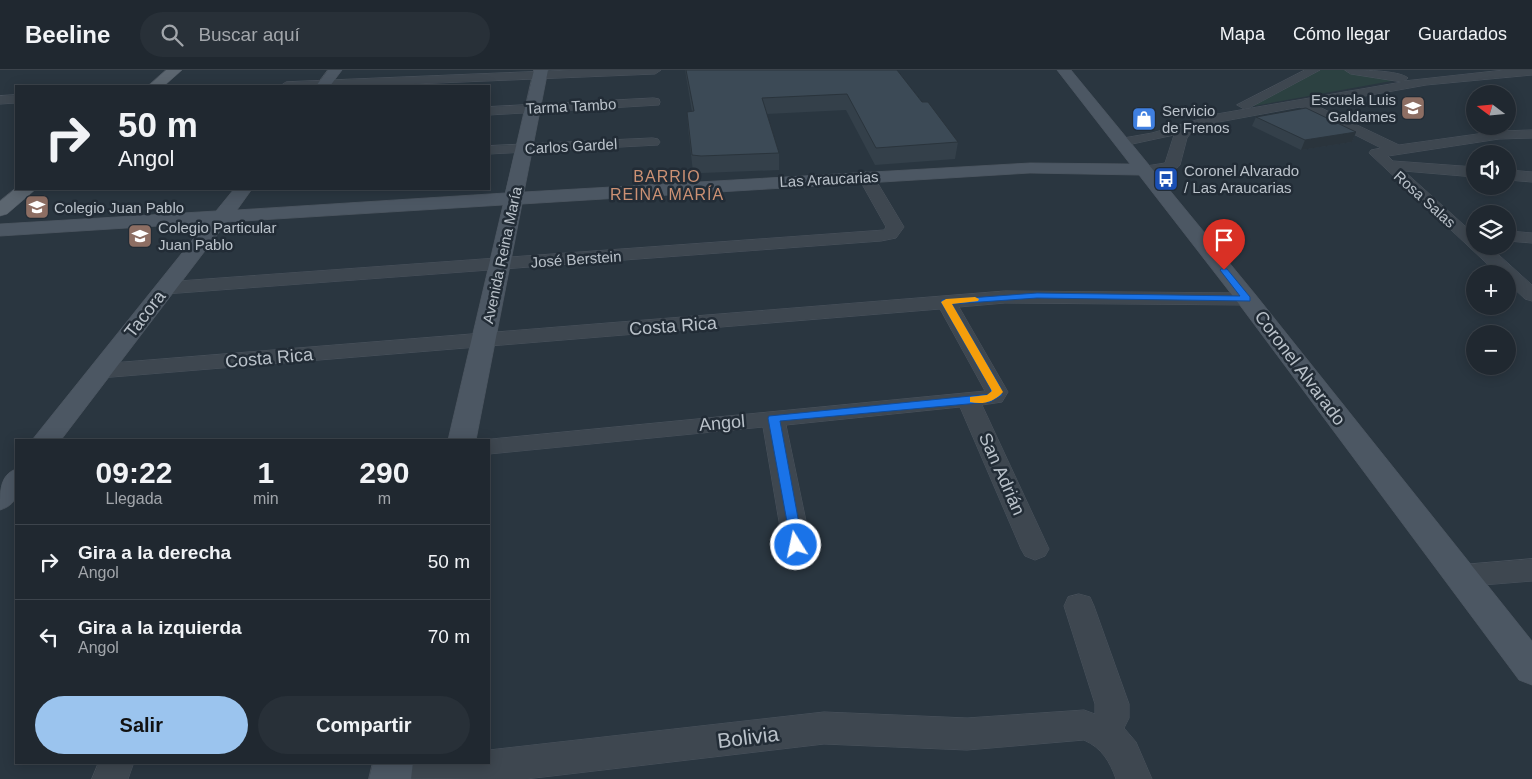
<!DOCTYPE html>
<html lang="es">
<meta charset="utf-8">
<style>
:root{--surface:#202830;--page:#283038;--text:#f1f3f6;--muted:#a2a6ab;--line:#3d444c;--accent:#9bc4ee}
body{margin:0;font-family:Arial,sans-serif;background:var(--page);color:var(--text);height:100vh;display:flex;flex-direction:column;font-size:19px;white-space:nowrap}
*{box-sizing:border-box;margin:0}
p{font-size:16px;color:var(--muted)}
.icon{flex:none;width:28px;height:28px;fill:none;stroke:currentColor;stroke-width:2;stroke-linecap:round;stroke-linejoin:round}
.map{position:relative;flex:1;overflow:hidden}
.sheet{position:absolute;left:15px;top:369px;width:475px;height:325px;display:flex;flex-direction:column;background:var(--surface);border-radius:0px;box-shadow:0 2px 12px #0003,0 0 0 1px var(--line)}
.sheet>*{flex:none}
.top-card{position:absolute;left:15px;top:15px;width:475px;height:105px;border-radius:0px;box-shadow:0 2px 12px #0003,0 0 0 1px var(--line);background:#202830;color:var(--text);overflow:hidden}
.needle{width:32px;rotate:286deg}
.controls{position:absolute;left:1466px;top:15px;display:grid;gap:10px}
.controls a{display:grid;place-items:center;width:50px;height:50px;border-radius:50%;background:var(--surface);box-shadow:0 2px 12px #0003,0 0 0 1px var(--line);font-size:25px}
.pin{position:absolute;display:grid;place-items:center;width:42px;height:42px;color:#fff;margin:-51px -21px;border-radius:50% 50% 50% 0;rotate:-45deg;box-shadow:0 0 5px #0007}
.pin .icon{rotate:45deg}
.me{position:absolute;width:55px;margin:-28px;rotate:350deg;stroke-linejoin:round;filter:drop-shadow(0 0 4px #0008)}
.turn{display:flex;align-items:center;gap:18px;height:105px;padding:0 20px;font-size:22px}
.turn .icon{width:65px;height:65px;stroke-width:2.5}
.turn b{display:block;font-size:35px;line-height:42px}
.eta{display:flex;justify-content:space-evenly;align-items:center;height:85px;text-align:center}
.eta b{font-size:30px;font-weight:600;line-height:35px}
.button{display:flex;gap:10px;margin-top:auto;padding:10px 20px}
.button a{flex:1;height:58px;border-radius:30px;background:var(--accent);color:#111;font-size:20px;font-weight:600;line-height:58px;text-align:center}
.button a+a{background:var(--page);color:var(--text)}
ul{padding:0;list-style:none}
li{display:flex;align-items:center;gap:15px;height:75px;padding:0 20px;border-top:1px solid var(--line)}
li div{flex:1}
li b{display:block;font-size:19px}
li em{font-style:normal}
header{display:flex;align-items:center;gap:30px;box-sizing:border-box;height:70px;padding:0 25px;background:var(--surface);border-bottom:1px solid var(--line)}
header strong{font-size:24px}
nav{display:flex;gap:28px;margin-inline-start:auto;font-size:18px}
.search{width:350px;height:45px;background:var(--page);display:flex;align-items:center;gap:12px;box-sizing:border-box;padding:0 18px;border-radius:28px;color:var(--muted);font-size:19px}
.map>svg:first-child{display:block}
.green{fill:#2c4141}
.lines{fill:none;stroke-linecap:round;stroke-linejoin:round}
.street-casing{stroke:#4a535d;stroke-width:1}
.secondary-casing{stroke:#4a535d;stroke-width:1}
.primary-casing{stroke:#4a535d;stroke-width:1}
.street{fill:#3e4750;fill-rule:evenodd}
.secondary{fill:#4c5763;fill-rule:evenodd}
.primary{fill:#5c6670;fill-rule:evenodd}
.wall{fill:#34404a}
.shaded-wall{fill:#2a343c}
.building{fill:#3c4a56;stroke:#2a343c}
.route{fill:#1a73e8;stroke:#114b97}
.slow{fill:#f59e0b}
.labels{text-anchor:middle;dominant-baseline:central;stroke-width:5;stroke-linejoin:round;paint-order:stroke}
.far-poi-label{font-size:15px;fill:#bac2ca;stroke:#222c36;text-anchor:start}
.far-street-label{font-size:15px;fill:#bac2ca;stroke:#222c36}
.far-neighbourhood-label{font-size:16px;letter-spacing:1px;fill:#cc9174;stroke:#222c36}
.street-label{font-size:18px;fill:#bac2ca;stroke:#222c36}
.near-street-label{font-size:21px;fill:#bac2ca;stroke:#222c36}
</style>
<header>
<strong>Beeline</strong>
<div class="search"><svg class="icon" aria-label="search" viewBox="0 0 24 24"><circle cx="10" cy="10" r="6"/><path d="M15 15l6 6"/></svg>Buscar aquí</div>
<nav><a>Mapa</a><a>Cómo llegar</a><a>Guardados</a></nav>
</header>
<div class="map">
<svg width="1532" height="709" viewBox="0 0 1532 709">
<rect width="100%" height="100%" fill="#2a3640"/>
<polygon class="green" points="1312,0 1359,0 1408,8 1248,37"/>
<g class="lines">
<defs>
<g id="street">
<polygon points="572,0 661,0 655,4 366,16 280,16 286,12"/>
<polygon points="1305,0 1320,0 1249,38 1244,39 1237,35"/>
<path d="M1345 0C1359 0 1399 0 1408 8L1404 11 1504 0H1532V5L1426 15 1315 35 1399 75 1499 61 1532 60V68L1499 69 1388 86 1393 91 1475 97V107L1404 101 1475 165V176H1489L1532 215V231L1525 229 1508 213V204H1498L1369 83 1371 80 1381 78 1300 37 1219 52 1193 60 1187 68 1180 95C1172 105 1145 110 1137 100L1140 97 1165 93 1174 65 1123 76 1116 72 1118 69 1152 63 1217 44 1402 12 1351 4Z"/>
<polygon points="16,25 16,33 0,34 0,26"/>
<polygon points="654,28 659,29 660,32 659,35 489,45 489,37"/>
<polygon points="653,68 658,69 660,72 658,75 489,84 489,76"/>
<polygon points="1508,100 1532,102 1532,112 1508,110"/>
<polygon points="866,102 874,107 904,157 896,168 881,171 165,224 158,222 155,218 158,214 165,212 884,160 886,157 858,107"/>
<polygon points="1508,161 1532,163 1532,173 1508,171"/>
<polygon points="1005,221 1247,223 1254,225 1257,229 1254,233 1247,235 1005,233 959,237 1008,322 1002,332 982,335 1049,479 1045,486 1035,490 1025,486 1021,479 960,337 786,355 811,475 807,482 797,485 787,482 783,475 763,357 489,384 489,370 481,370 985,321 940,239 100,308 92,306 89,301 92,296 100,294"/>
<polygon points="1532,489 1532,511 1458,517 1448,514 1444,506 1448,498 1458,495"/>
<path d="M1079 524 1090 527 1094 536 1129 634V648L1124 658 1136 672 1152 709H1116C1110 692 1102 678 1084 670L967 680 824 674 526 709 372 708 377 696 386 692H489V680L824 642 967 648 1084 640 1095 644V634L1064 536 1068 527Z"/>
<polygon points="99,692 134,692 128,709 92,709"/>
</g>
<g id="secondary">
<polygon points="328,0 342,0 330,16 316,16"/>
<polygon points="534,0 548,0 524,122 1030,93 1130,94 1057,0 1071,0 1255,224 1532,571 1532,615 1519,610 1239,234 1139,105 1030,103 522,134 476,370 448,370 503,135 227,152 61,370 32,370 206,153 0,166 0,154 216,141 234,119 252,119 237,140 505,123"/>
<path d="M16 399C17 418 22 433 0 440 0 420 0 405 16 399Z"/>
<polygon points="373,692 413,692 411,709 369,709"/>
</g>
<g id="primary">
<polygon points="166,0 182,0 164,16 148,16"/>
<polygon points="16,118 36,119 7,144 0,146 0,131"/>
</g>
</defs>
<use href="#street" class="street-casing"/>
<use href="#secondary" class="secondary-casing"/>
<use href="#primary" class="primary-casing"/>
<use href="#street" class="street"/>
<use href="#secondary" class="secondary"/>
<use href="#primary" class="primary"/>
</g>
<g class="wall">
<polygon points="685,0 897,0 922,32 958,72 955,89 875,95 846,40 767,44 779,83 779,100 702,103 693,102 688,58 687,42 692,42"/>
<polygon points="1256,47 1356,62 1352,72 1301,80 1252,56"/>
</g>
<polygon class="shaded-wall" points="1356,62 1352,72 1301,80 1305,70"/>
<g class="building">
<polygon points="686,0 897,0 922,32 928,32 958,72 876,78 847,24 762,28 779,83 701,86 692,85 687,42 694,41"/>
<polygon points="1306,38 1356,62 1305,70 1256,47"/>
</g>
<polygon class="route" points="1221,199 1227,199 1250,227 1250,231 1037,228 952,234 1001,318 1002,325 990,332 780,351 803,475 796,480 792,479 768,348 769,346 991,324 990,318 941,232 942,230 1037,223 1240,226 1220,200"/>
<path class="slow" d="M975 227 979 229 978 231 952 234 1003 322C994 332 983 335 970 332V327L987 325 992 321 941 232 946 229Z"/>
<defs>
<symbol id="school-square" viewBox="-11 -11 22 22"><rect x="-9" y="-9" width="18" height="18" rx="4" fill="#8d6e63" stroke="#222c36"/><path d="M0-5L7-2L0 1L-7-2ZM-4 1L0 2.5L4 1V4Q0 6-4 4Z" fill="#fff"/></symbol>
<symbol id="shop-square" viewBox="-11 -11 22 22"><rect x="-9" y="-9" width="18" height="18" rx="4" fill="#3f7fe0" stroke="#222c36"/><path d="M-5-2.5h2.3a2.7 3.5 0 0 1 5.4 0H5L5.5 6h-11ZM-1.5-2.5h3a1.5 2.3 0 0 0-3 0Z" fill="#fff"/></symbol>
<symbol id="bus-square" viewBox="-11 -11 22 22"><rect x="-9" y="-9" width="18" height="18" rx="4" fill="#1a4fb4" stroke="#222c36"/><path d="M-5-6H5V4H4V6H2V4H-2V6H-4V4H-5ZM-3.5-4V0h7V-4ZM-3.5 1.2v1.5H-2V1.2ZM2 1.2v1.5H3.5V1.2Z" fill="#fff"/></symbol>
</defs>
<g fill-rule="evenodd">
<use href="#school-square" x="1399" y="24" width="28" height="28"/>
<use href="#shop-square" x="1130" y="35" width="28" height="28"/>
<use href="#bus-square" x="1152" y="95" width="28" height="28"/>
<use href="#school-square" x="23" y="123" width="28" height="28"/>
<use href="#school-square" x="126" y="152" width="28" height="28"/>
</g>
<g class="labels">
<g class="far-poi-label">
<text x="1396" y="29" text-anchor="end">Escuela Luis<tspan x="1396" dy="17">Galdames</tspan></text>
<text x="1162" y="40">Servicio<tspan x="1162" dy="17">de Frenos</tspan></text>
<text x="1184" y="100">Coronel Alvarado<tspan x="1184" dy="17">/ Las Araucarias</tspan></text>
<text x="54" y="137">Colegio Juan Pablo</text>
<text x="158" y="157">Colegio Particular<tspan x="158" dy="17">Juan Pablo</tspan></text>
</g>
<g class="far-street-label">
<text transform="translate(571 36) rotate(-3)">Tarma Tambo</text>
<text transform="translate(571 76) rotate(-3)">Carlos Gardel</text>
<text transform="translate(829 109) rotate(-3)">Las Araucarias</text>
<text transform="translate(1425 129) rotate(42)">Rosa Salas</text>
<text transform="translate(502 185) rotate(-78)">Avenida Reina María</text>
<text transform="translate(576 189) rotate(-4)">José Berstein</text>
</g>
<g class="far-neighbourhood-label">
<text x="667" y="106">BARRIO<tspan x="667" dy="18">REINA MARÍA</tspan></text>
</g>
<g class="street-label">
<text transform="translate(145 244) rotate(-52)">Tacora</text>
<text transform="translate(673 256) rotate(-4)">Costa Rica</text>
<text transform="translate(269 288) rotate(-5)">Costa Rica</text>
<text transform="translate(1300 298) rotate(53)">Coronel Alvarado</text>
<text transform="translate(722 353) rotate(-5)">Angol</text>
<text transform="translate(1002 404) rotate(66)">San Adrián</text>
</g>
<g class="near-street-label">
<text transform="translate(748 667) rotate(-7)">Bolivia</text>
</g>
</g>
</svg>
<div class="controls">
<a><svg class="needle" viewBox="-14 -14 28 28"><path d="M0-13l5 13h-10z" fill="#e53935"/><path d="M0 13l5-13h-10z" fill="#a2a6ab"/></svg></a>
<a><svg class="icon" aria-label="sound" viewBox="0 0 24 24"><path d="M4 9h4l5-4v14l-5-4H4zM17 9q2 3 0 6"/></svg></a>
<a><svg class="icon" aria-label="layers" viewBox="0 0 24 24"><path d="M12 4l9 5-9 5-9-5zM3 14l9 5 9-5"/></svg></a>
<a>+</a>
<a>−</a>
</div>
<div class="pin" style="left:1224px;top:200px;background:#d93025"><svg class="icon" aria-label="arrive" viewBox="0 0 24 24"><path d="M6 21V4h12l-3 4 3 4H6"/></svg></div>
<svg class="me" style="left:796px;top:475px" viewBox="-20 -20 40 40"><circle r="17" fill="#1a73e8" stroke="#fff" stroke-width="3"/><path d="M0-11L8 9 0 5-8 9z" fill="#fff"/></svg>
<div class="top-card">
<div class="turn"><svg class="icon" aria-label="right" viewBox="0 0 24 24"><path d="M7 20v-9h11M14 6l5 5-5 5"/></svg><div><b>50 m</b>Angol</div></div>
</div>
<section class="sheet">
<div class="eta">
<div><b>09:22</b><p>Llegada</p></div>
<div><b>1</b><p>min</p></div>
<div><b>290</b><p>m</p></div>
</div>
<ul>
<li><svg class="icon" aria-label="right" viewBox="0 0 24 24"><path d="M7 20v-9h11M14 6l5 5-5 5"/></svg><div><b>Gira a la derecha</b><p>Angol</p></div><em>50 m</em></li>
<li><svg class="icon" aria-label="left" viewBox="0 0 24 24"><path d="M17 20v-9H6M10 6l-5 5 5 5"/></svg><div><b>Gira a la izquierda</b><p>Angol</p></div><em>70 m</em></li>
</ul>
<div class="button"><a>Salir</a><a>Compartir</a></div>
</section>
</div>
